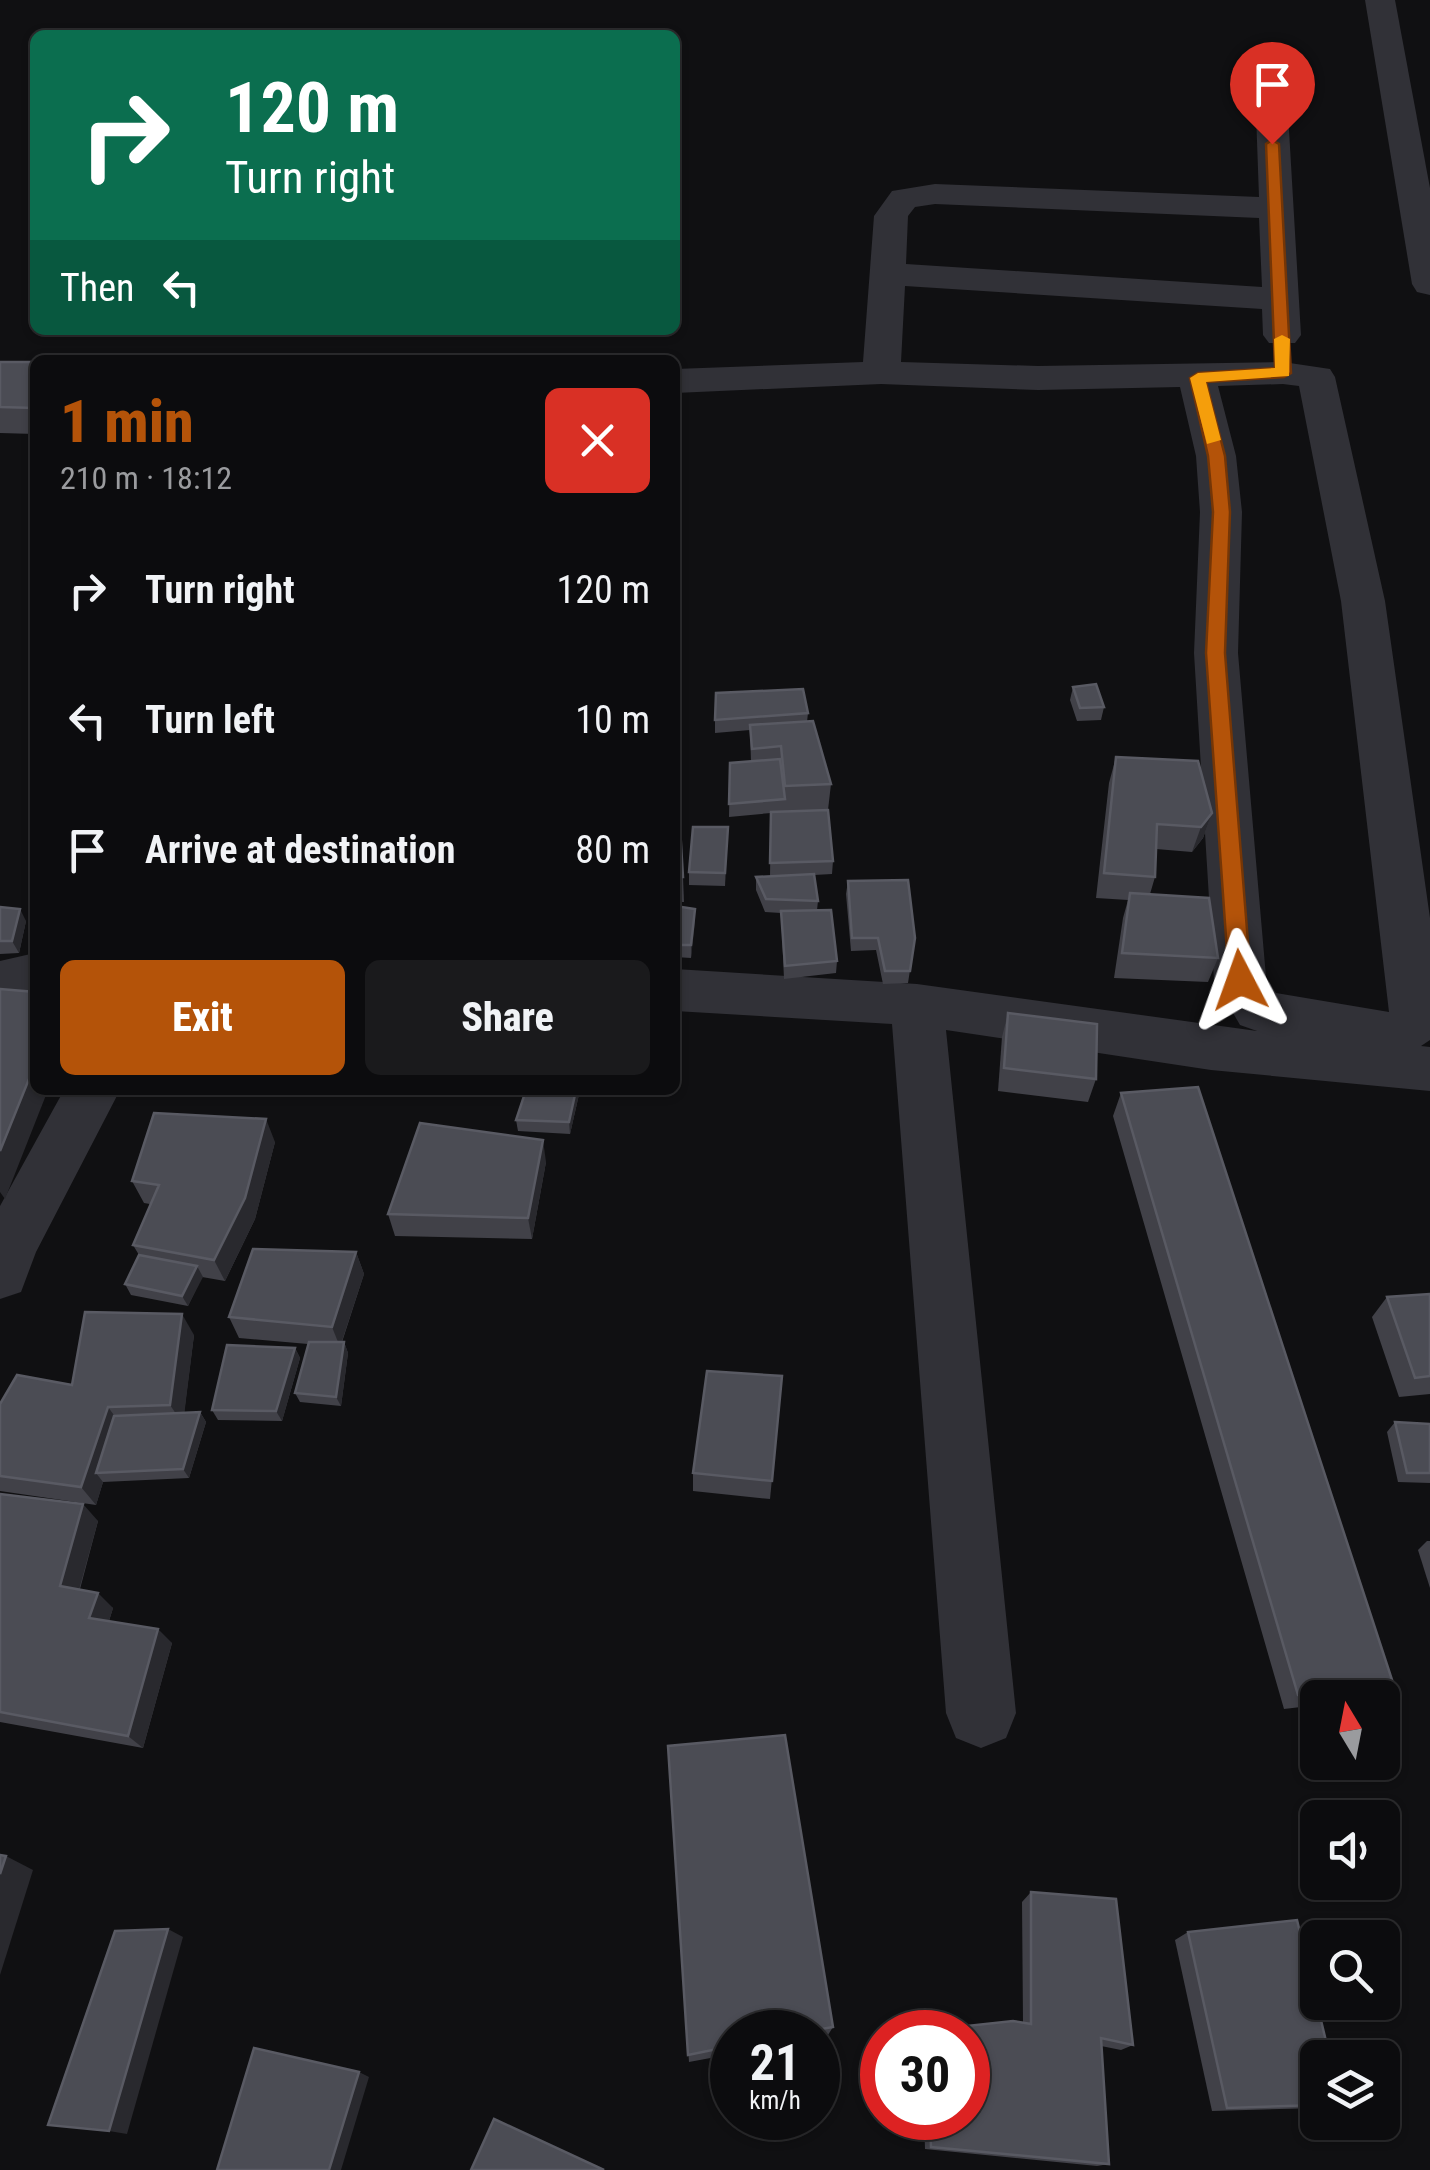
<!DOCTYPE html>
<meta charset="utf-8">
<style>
:root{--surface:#0c0c0e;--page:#1a1a1c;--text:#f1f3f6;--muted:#9a9b9e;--line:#2c2c2e;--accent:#b45309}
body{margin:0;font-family:"Roboto Condensed",sans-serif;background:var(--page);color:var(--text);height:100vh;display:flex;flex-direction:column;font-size:38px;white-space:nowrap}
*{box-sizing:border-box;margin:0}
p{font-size:32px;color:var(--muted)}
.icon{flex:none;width:55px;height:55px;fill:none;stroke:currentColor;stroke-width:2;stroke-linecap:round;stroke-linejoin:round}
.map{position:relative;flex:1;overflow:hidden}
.drawer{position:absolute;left:30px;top:355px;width:650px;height:740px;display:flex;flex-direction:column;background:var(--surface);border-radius:15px;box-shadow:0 2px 8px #0004,0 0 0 2px var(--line)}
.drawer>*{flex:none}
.guide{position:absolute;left:30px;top:30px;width:650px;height:305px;border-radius:15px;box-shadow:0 2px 8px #0004,0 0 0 2px var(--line);background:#0b6e4f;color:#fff;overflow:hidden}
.needle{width:65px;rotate:350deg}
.controls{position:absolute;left:1300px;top:1680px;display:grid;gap:20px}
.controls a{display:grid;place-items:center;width:100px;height:100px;border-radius:15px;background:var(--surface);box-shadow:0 2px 8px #0004,0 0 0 2px var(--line);font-size:50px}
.speed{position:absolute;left:710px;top:2010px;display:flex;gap:20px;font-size:50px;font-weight:700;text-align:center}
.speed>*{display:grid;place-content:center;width:130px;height:130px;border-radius:50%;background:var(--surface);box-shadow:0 2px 8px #0004,0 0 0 2px var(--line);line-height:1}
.speed small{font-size:25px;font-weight:400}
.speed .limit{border:15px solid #d22;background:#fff;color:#111}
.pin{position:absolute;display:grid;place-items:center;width:85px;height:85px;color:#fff;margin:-102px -42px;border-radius:50% 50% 50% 0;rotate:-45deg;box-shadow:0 0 10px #0007}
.pin .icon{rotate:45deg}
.me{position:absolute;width:110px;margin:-55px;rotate:356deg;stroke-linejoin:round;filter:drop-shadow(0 0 8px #0008)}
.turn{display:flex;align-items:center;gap:35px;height:210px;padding:0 30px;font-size:45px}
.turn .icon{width:130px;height:130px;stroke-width:2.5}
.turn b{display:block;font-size:70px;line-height:85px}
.then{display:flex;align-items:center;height:95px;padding:0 30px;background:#0003;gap:20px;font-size:38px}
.round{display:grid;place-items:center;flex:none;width:105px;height:105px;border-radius:15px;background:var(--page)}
.summary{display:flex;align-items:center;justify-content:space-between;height:170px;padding:0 30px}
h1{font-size:60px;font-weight:800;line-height:75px;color:var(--accent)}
.cta{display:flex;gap:20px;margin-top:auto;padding:20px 30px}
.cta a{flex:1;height:115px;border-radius:15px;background:var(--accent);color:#fff;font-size:40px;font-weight:800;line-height:115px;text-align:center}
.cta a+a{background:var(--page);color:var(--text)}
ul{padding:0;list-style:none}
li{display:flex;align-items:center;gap:30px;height:130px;padding:0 30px}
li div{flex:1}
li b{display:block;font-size:38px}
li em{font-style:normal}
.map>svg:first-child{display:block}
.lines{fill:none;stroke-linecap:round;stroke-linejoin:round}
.minor{fill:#313137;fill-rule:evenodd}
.wall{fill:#414148}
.shaded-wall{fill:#29292e}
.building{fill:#4b4c54;stroke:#595a63;stroke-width:2.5}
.route{fill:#b45309;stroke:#753606;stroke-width:2.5}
.slow{fill:#f59e0b}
</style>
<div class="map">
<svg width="1430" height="2170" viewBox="0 0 1430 2170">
<rect width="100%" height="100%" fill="#101012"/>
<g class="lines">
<g class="minor">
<polygon points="1365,0 1395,0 1430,188 1430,295 1417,292 1412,284"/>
<path d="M1272 103 1288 113 1301 335 1295 343H1269L1263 335 1262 309 905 286 901 362 1038 366 1283 362 1330 369 1335 377 1385 601 1430 918V1040L1421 1046 1430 1047V1091L1211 1070 946 1030 1016 1713 1006 1738 981 1748 956 1738 946 1713 892 1024 675 1011V969L917 984 1257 1031 1240 1025 1214 980 1194 653 1200 512 1196 456 1180 387 1038 390 881 384 675 393V369L863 362 874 216 892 191 935 184 1259 197 1256 113ZM935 204 1259 218 1262 287 906 264 908 216 915 207ZM1283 384 1299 386 1341 601 1389 1012 1276 993 1266 977 1238 653 1242 512 1236 456 1218 386Z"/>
<polygon points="35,953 35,993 0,1003 0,961"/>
<polygon points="64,1090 120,1090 36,1252 21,1292 0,1299 0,1206"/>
</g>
</g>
<g class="wall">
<polygon points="0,362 35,362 35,434 0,433"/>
<polygon points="1073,687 1104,707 1101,720 1077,721 1070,700"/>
<polygon points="808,713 807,722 831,784 828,810 785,812 833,861 832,874 814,875 818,901 817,910 837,961 836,973 784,979 781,913 765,912 756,890 756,877 770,876 771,813 729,817 730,763 751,762 750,730 715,733 715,720"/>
<polygon points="1116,757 1212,813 1203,838 1192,852 1156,849 1155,877 1150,894 1218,958 1208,982 1114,978 1123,918 1128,900 1096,898 1109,783"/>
<polygon points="675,811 683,877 684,902 675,902"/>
<polygon points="728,827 725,886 689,885 689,872"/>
<polygon points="848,881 915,938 908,983 883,984 876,950 851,951 846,894"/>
<polygon points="675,906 695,909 691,958 675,957"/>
<polygon points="0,907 26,921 19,953 0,954"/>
<polygon points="1008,1013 1096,1079 1088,1102 998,1091 1002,1037"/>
<polygon points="580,1090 570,1134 518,1131 516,1120"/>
<polygon points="1121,1093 1394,1686 1379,1698 1318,1698 1318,1705 1284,1709 1113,1116"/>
<polygon points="275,1142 255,1219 225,1281 202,1277 188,1306 131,1295 125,1284 139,1255 133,1245 150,1204 144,1203 132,1181"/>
<polygon points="546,1162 532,1239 395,1236 388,1214"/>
<polygon points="356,1252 364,1274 342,1342 344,1342 348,1353 341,1406 300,1402 295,1393 308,1344 239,1338 229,1317"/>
<polygon points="1430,1294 1430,1394 1399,1397 1372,1317 1387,1297"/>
<polygon points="194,1335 184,1413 200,1412 206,1422 189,1478 103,1482 96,1505 0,1491 0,1404 72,1385"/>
<polygon points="295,1348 300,1358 282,1421 218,1420 212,1410"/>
<polygon points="782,1376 770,1499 693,1491 693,1473"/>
<polygon points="1395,1422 1430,1424 1430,1483 1398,1482 1387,1432"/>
<polygon points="0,1494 98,1521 80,1589 113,1608 109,1621 172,1643 143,1748 0,1722"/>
<polygon points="1427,1541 1430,1541 1430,1588 1418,1550"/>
<polygon points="785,1735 833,2027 828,2035 818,2037 818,2032 732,2032 732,2054 689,2062 668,1746"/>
<polygon points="1031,1892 1133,2045 1121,2050 1101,2046 1109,2164 1097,2166 925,2149 924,2118 968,2118 1023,2023 1022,1902"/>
<polygon points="1188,1932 1318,2058 1318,2108 1212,2111 1175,1940"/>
</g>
<g class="shaded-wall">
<polygon points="1212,813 1203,838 1192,852 1201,827"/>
<polygon points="20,909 26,921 19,953 12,941"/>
<polygon points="695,909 695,922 691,958 691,945"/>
<polygon points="35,1064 35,1090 48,1090 5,1199 0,1192 0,1151"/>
<polygon points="576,1090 580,1090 570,1134 569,1122"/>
<polygon points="266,1119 275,1142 255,1219 225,1281 214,1260"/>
<polygon points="543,1140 546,1162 532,1239 528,1218"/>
<polygon points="356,1252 364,1274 340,1347 332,1327"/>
<polygon points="197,1266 203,1277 188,1306 182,1296"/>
<polygon points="182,1314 194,1335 183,1424 170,1405"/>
<polygon points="344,1342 348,1353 341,1406 336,1397"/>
<polygon points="295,1348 300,1358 282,1421 276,1411"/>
<polygon points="108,1407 122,1426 96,1473 103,1482 96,1505 81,1487"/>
<polygon points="200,1412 206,1422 189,1478 183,1469"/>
<polygon points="83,1504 98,1521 76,1601 60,1586"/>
<polygon points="98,1593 113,1608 105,1633 89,1618"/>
<polygon points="158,1629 172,1643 143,1748 128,1736"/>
<polygon points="6,1856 33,1870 0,1975 0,1874"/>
<polygon points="168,1929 183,1937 127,2134 109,2131"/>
<polygon points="359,2072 369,2077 341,2170 329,2170"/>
</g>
<g class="building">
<polygon points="0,362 35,362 35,408 0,407"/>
<polygon points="1096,684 1104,707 1080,708 1073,687"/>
<polygon points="803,689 808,713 715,720 716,693"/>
<polygon points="813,721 831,784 785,786 781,746 752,749 750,725"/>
<polygon points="1116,757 1198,761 1212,813 1201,827 1157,824 1155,877 1104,873"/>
<polygon points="780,759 785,799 729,804 730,763"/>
<polygon points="679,810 683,877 675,877 675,811"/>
<polygon points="828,810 833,861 770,863 771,812"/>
<polygon points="693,827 728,827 725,873 689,872"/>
<polygon points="814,874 818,901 766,899 756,877"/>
<polygon points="908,880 915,938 910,971 885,971 878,938 852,938 848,881"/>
<polygon points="1130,893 1209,898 1218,958 1122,953"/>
<polygon points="675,906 695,909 691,945 675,945"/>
<polygon points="0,907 20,909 12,941 0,941"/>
<polygon points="831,910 837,961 785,966 781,911"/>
<polygon points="0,989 35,992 35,1064 0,1151"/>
<polygon points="1008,1013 1097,1024 1096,1079 1004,1068"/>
<polygon points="1198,1087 1394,1686 1298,1695 1121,1093"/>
<polygon points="526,1090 576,1090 569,1122 516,1120"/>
<polygon points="154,1113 266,1119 245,1198 214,1260 133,1245 159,1185 132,1181"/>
<polygon points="420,1123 543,1140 528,1218 388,1214"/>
<polygon points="253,1249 356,1252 332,1327 229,1317"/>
<polygon points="139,1255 197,1266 182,1296 125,1284"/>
<polygon points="1430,1294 1430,1376 1415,1378 1387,1297"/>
<polygon points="85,1312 182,1314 170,1405 108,1407 81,1487 0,1476 0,1404 17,1375 72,1385"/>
<polygon points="309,1342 344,1342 336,1397 295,1393"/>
<polygon points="227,1345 295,1348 276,1411 212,1410"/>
<polygon points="707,1371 782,1376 772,1481 693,1473"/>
<polygon points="200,1412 183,1469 96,1473 114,1416"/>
<polygon points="1395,1422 1430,1424 1430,1473 1407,1473"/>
<polygon points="0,1494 83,1504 60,1586 98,1593 89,1618 158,1629 128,1736 0,1712"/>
<polygon points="785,1735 833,2027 804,2032 732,2032 732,2046 688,2055 668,1746"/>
<polygon points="0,1855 6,1856 0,1874"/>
<polygon points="1031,1892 1116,1899 1133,2045 1101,2038 1109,2164 931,2147 930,2118 968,2118 968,2032 929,2032 929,2030 1013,2021 1031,2024"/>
<polygon points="1297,1920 1330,2058 1318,2058 1318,2105 1227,2108 1188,1932"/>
<polygon points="168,1929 109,2131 48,2125 115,1931"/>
<polygon points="254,2048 359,2072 329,2170 217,2170"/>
<polygon points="494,2119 604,2170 471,2170"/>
</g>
<polygon class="route" points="1272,140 1279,144 1291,373 1284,377 1206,382 1225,456 1230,512 1225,653 1251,980 1240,988 1229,980 1206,653 1213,512 1208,456 1190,378 1198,373 1275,368 1266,144"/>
<polygon class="slow" points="1282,335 1290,339 1289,376 1206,382 1221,440 1207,444 1190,378 1198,373 1275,368 1274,339"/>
</svg>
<div class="controls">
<a><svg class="needle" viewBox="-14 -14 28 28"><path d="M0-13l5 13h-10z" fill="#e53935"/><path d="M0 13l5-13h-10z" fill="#9a9b9e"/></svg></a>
<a><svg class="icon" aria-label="sound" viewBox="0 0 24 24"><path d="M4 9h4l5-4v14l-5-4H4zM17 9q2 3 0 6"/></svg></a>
<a><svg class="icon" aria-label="search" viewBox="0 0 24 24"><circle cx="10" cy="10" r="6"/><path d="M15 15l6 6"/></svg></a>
<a><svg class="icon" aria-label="layers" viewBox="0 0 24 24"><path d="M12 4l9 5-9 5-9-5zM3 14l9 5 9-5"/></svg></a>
</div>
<div class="speed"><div>21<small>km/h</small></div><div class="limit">30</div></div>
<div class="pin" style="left:1272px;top:144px;background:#d93025"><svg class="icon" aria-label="arrive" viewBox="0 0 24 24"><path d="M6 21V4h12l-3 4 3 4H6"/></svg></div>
<svg class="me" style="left:1240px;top:980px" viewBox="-20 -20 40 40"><path d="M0-17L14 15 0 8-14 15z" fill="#b45309" stroke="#fff" stroke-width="4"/></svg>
<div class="guide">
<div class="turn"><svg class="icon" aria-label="right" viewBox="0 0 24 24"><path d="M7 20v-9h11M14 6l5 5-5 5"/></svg><div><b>120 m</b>Turn right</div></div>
<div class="then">Then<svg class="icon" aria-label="left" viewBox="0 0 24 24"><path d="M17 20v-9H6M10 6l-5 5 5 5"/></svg></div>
</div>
<section class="drawer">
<div class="summary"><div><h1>1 min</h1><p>210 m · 18:12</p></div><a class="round" style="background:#d93025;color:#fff"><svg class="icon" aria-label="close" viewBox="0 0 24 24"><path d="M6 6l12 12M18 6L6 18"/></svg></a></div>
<ul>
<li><svg class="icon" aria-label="right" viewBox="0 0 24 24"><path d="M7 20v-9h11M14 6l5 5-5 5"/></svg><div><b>Turn right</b></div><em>120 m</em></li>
<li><svg class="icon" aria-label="left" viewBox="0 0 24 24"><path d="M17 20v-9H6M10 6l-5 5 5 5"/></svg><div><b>Turn left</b></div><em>10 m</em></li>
<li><svg class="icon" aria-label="arrive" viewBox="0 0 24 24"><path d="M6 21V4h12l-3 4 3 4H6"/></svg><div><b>Arrive at destination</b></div><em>80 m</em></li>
</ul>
<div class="cta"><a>Exit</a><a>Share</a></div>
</section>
</div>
